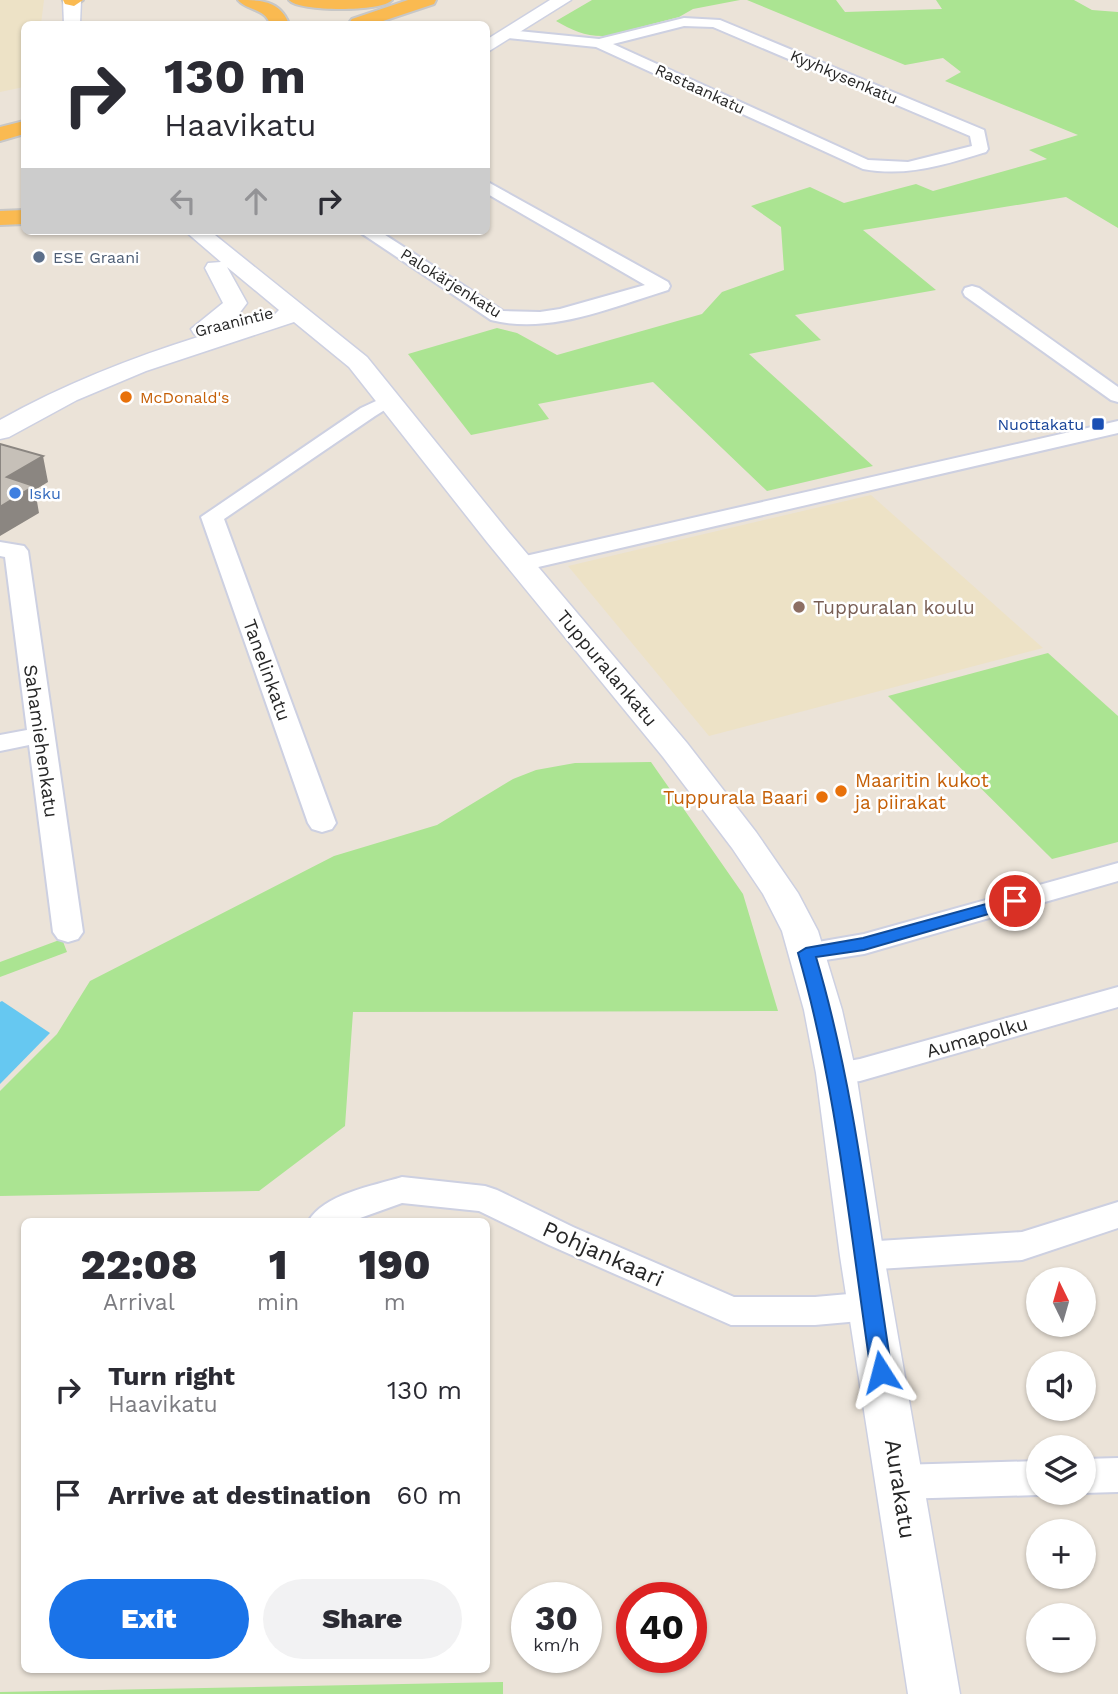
<!DOCTYPE html>
<meta charset="utf-8">
<style>
:root{--surface:#fff;--page:#f2f2f3;--text:#2b2b33;--muted:#7c7c81;--accent:#1a73e8}
body{margin:0;font-family:"Work Sans",sans-serif;background:var(--page);color:var(--text);height:100vh;display:flex;flex-direction:column;font-size:26px;white-space:nowrap}
*{box-sizing:border-box;margin:0}
p{font-size:23px;color:var(--muted)}
.icon{flex:none;width:38px;height:38px;fill:none;stroke:currentColor;stroke-width:2;stroke-linecap:round;stroke-linejoin:round}
.map{position:relative;flex:1;overflow:hidden}
.details{position:absolute;left:21px;top:1218px;width:469px;height:455px;display:flex;flex-direction:column;background:var(--surface);border-radius:10px;box-shadow:0 2px 5px #0004}
.details>*{flex:none}
.hud{position:absolute;left:21px;top:21px;width:469px;height:214px;border-radius:10px;box-shadow:0 2px 5px #0004;background:#fff;color:var(--text);overflow:hidden}
.needle{width:46px;rotate:355deg}
.buttons{position:absolute;left:1026px;top:1267px;display:grid;gap:14px}
.buttons a{display:grid;place-items:center;width:70px;height:70px;border-radius:50%;background:var(--surface);box-shadow:0 2px 5px #0004;font-size:35px}
.speed{position:absolute;left:511px;top:1582px;display:flex;gap:14px;font-size:35px;font-weight:700;text-align:center}
.speed>*{display:grid;place-content:center;width:91px;height:91px;border-radius:50%;background:var(--surface);box-shadow:0 2px 5px #0004;line-height:1}
.speed small{font-size:18px;font-weight:400}
.speed .limit{border:10px solid #d22;background:#fff;color:#111}
.pin{position:absolute;display:grid;place-items:center;width:60px;height:60px;color:#fff;margin:-30px;border:4px solid #fff;border-radius:50%;box-shadow:0 2px 7px #0007}
.me{position:absolute;width:77px;margin:-38px;rotate:351deg;stroke-linejoin:round;filter:drop-shadow(0 0 5px #0008)}
.turn{display:flex;align-items:center;gap:24px;height:147px;padding:0 28px;font-size:32px}
.turn .icon{width:91px;height:91px;stroke-width:2.5}
.turn b{display:block;font-size:49px;line-height:60px}
.lanes{display:flex;align-items:center;height:66px;padding:0 28px;background:#0003;justify-content:center;gap:35px;direction:ltr}
.lanes .off{opacity:.35}
.eta{display:flex;justify-content:space-evenly;align-items:center;height:119px;text-align:center}
.eta b{font-size:42px;font-weight:800;line-height:49px}
.action{display:flex;gap:14px;margin-top:auto;padding:14px 28px}
.action a{flex:1;height:80px;border-radius:42px;background:var(--accent);color:#fff;font-size:28px;font-weight:800;line-height:80px;text-align:center}
.action a+a{background:var(--page);color:var(--text)}
ul{padding:0;list-style:none}
li{display:flex;align-items:center;gap:21px;height:105px;padding:0 28px}
li div{flex:1}
li b{display:block;font-size:26px}
li em{font-style:normal}
.map>svg:first-child{display:block}
.education{fill:#ede2c6}
.green{fill:#abe492}
.water{fill:#66c8f1}
.lines{fill:none;stroke-linecap:round;stroke-linejoin:round}
.minor-casing{stroke:#cdd0e1;stroke-width:4}
.tertiary-casing{stroke:#cdd0e1;stroke-width:3}
.trunk-casing{stroke:#c7c7c7;stroke-width:4}
.minor{fill:#fff;fill-rule:evenodd}
.tertiary{fill:#fff;fill-rule:evenodd}
.trunk{fill:#faba51;fill-rule:evenodd}
.shaded-wall{fill:#8b8681}
.building{fill:#c6c0b8;stroke:#8b8681;stroke-width:2}
.route{fill:#1a73e8;stroke:#114b97;stroke-width:2}
.service-dot{fill:#5c6f8a;stroke:#fff;stroke-width:2.5}
.food-dot{fill:#e8710a;stroke:#fff;stroke-width:2.5}
.transit-dot{fill:#1a4fb4;stroke:#fff;stroke-width:2.5}
.shop-dot{fill:#3f7fe0;stroke:#fff;stroke-width:2.5}
.education-dot{fill:#8d6e63;stroke:#fff;stroke-width:2.5}
.labels{text-anchor:middle;dominant-baseline:central;stroke-width:5;stroke-linejoin:round;paint-order:stroke}
.far-street-label{font-size:16px;fill:#272727;stroke:#fff}
.far-service-label{font-size:16px;fill:#4e5e75;stroke:#fff;text-anchor:start}
.far-food-label{font-size:16px;fill:#c56008;stroke:#fff;text-anchor:start}
.far-transit-label{font-size:16px;fill:#164399;stroke:#fff;text-anchor:end}
.far-shop-label{font-size:16px;fill:#366cbe;stroke:#fff;text-anchor:start}
.education-label{font-size:19px;fill:#785e54;stroke:#fff;text-anchor:start}
.street-label{font-size:19px;fill:#272727;stroke:#fff}
.food-label{font-size:19px;fill:#c56008;stroke:#fff;text-anchor:start}
.near-street-label{font-size:23px;fill:#272727;stroke:#fff}
</style>
<div class="map">
<svg width="1118" height="1694" viewBox="0 0 1118 1694">
<rect width="100%" height="100%" fill="#ebe3d8"/>
<g class="education">
<polygon points="0,0 44,0 41,24 24,24 24,87 0,92"/>
<polygon points="871,495 1043,648 709,736 568,566"/>
</g>
<g class="green">
<path d="M592 0H740L693 9 679 17 606 36C587 37 573 31 556 21Z"/>
<polygon points="747,0 836,0 845,12 942,9 936,0 1074,0 1092,10 1118,12 1118,228 1066,197 863,230 936,290 795,315 821,340 749,354 873,466 767,491 653,382 538,404 549,419 471,435 408,354 497,328 517,333 557,355 702,314 722,292 784,270 781,227 751,206 810,187 844,203 916,184 933,191 1047,159 1029,150 1078,135 945,81 961,72 943,58 905,65"/>
<polygon points="1048,653 1118,716 1118,842 1052,859 888,696"/>
<polygon points="651,762 743,894 778,1011 353,1012 345,1126 259,1191 0,1196 0,1091 57,1034 90,981 334,856 437,825 513,779 536,770 575,763"/>
<polygon points="62,939 67,952 0,977 0,962"/>
<polygon points="503,1682 503,1694 0,1694 0,1692"/>
</g>
<polygon class="water" points="2,1001 50,1033 0,1084 0,1002"/>
<g class="lines">
<defs>
<g id="minor">
<path d="M684 18 720 20 984 130 988 149 986 152C944 165 907 177 863 169L596 47 508 38 501 34 508 30 599 39ZM684 26 713 27 970 136 972 146 908 162 868 160 613 44Z"/>
<path d="M486 181 668 282 670 286 668 290C612 307 550 335 491 320L358 231H379L503 311 540 312 560 309 645 285 486 193Z"/>
<polygon points="972,286 979,288 1118,387 1118,402 1111,400 965,296 963,292 965,288"/>
<polygon points="389,395 396,397 399,401 375,416 224,519 336,823 332,829 322,832 312,829 308,823 201,517 361,408"/>
<polygon points="1118,421 1118,433 521,571 513,569 509,564 513,559 521,557"/>
<polygon points="0,542 24,546 28,551 83,932 78,939 68,942 58,939 53,932 29,745 0,751 0,735 27,730 5,557 0,556"/>
<polygon points="1118,863 1118,881 864,954 806,963 795,960 791,953 795,946 864,934"/>
<polygon points="1118,987 1118,1007 860,1081 836,1084 825,1081 820,1073 825,1065 860,1059"/>
<path d="M402 1177 485 1186 497 1190 573 1227 734 1297H815L871 1292 884 1296 889 1306 884 1316 871 1320 815 1325H731L549 1245 479 1211 402 1203 349 1222H308C323 1194 373 1186 402 1177Z"/>
<polygon points="1118,1202 1118,1228 1022,1260 862,1270 850,1266 845,1256 850,1246 862,1242 1022,1232"/>
<polygon points="1118,1458 1118,1492 1083,1493 1083,1459"/>
<polygon points="1038,1461 1038,1493 1044,1493 1038,1495 898,1499 884,1494 879,1482 884,1470 898,1465"/>
</g>
<g id="tertiary">
<polygon points="63,0 81,0 80,24 64,24"/>
<polygon points="550,0 571,0 486,53 486,40"/>
<path d="M185 231H210L367 357 507 530 687 743 756 832 798 893 818 931 842 1010 856 1073 884 1256 960 1694H908L840 1256 816 1073 804 1010 782 931 763 894 732 848 663 757 487 542 349 367 294 322 146 371 77 400 9 437 0 439V420C64 384 131 358 201 336L194 334 191 329 223 303 205 268 208 263 221 262ZM227 267 279 310 274 315 217 331 235 319 247 303Z"/>
</g>
<g id="trunk">
<polygon points="63,0 83,0 74,6 65,4"/>
<path d="M238 0C260 0 280 0 289 24H270C265 8 247 11 238 0Z"/>
<path d="M289 0H392C383 12 298 12 289 0Z"/>
<polygon points="408,0 436,0 434,4 374,24 349,23 352,19"/>
<polygon points="24,121 24,134 0,141 0,127"/>
<polygon points="24,210 24,224 0,225 0,211"/>
</g>
</defs>
<use href="#minor" class="minor-casing"/>
<use href="#tertiary" class="tertiary-casing"/>
<use href="#trunk" class="trunk-casing"/>
<use href="#minor" class="minor"/>
<use href="#tertiary" class="tertiary"/>
<use href="#trunk" class="trunk"/>
</g>
<polygon class="shaded-wall" points="43,456 48,482 35,490 39,513 0,536 0,507 7,477"/>
<polygon class="building" points="0,444 43,456 7,477 34,486 0,507"/>
<path class="route" d="M1015 896 1023 901 1020 905 864 950 816 957C856 1092 870 1234 892 1372L889 1378 881 1381 874 1378 871 1372C850 1232 837 1089 798 953L806 948 863 938Z"/>
<circle class="service-dot" cx="39" cy="257" r="7"/>
<g class="food-dot">
<circle cx="126" cy="397" r="7"/>
<circle cx="841" cy="791" r="7"/>
<circle cx="822" cy="797" r="7"/>
</g>
<rect class="transit-dot" x="1091" y="417" width="14" height="14" rx="3.5"/>
<circle class="shop-dot" cx="15" cy="493" r="7"/>
<circle class="education-dot" cx="799" cy="607" r="7"/>
<g class="labels">
<g class="far-street-label">
<text transform="translate(844 77) rotate(23)">Kyyhkysenkatu</text>
<text transform="translate(700 89) rotate(25)">Rastaankatu</text>
<text transform="translate(451 283) rotate(32)">Palokärjenkatu</text>
<text transform="translate(234 322) rotate(-14)">Graanintie</text>
</g>
<g class="far-service-label">
<text x="53" y="257">ESE Graani</text>
</g>
<g class="far-food-label">
<text x="140" y="397">McDonald's</text>
</g>
<g class="far-transit-label">
<text x="1084" y="424">Nuottakatu</text>
</g>
<g class="far-shop-label">
<text x="29" y="493">Isku</text>
</g>
<g class="education-label">
<text x="813" y="607">Tuppuralan koulu</text>
</g>
<g class="street-label">
<text transform="translate(607 668) rotate(50)">Tuppuralankatu</text>
<text transform="translate(267 670) rotate(70)">Tanelinkatu</text>
<text transform="translate(41 741) rotate(82)">Sahamiehenkatu</text>
<text transform="translate(977 1037) rotate(-16)">Aumapolku</text>
</g>
<g class="food-label">
<text x="855" y="780">Maaritin kukot<tspan x="855" dy="22">ja piirakat</tspan></text>
<text x="808" y="797" text-anchor="end">Tuppurala Baari</text>
</g>
<g class="near-street-label">
<text transform="translate(603 1254) rotate(24)">Pohjankaari</text>
<text transform="translate(900 1489) rotate(81)">Aurakatu</text>
</g>
</g>
</svg>
<div class="buttons">
<a><svg class="needle" viewBox="-14 -14 28 28"><path d="M0-13l5 13h-10z" fill="#e53935"/><path d="M0 13l5-13h-10z" fill="#7c7c81"/></svg></a>
<a><svg class="icon" aria-label="sound" viewBox="0 0 24 24"><path d="M4 9h4l5-4v14l-5-4H4zM17 9q2 3 0 6"/></svg></a>
<a><svg class="icon" aria-label="layers" viewBox="0 0 24 24"><path d="M12 4l9 5-9 5-9-5zM3 14l9 5 9-5"/></svg></a>
<a>+</a>
<a>−</a>
</div>
<div class="speed"><div>30<small>km/h</small></div><div class="limit">40</div></div>
<div class="pin" style="left:1015px;top:901px;background:#d93025"><svg class="icon" aria-label="arrive" viewBox="0 0 24 24"><path d="M6 21V4h12l-3 4 3 4H6"/></svg></div>
<svg class="me" style="left:881px;top:1372px" viewBox="-20 -20 40 40"><path d="M0-17L14 15 0 8-14 15z" fill="#1a73e8" stroke="#fff" stroke-width="4"/></svg>
<div class="hud">
<div class="turn"><svg class="icon" aria-label="right" viewBox="0 0 24 24"><path d="M7 20v-9h11M14 6l5 5-5 5"/></svg><div><b>130 m</b>Haavikatu</div></div>
<div class="lanes"><svg class="icon off" aria-label="left" viewBox="0 0 24 24"><path d="M17 20v-9H6M10 6l-5 5 5 5"/></svg><svg class="icon off" aria-label="ahead" viewBox="0 0 24 24"><path d="M12 20V5M6 11l6-6 6 6"/></svg><svg class="icon" aria-label="right" viewBox="0 0 24 24"><path d="M7 20v-9h11M14 6l5 5-5 5"/></svg></div>
</div>
<section class="details">
<div class="eta">
<div><b>22:08</b><p>Arrival</p></div>
<div><b>1</b><p>min</p></div>
<div><b>190</b><p>m</p></div>
</div>
<ul>
<li><svg class="icon" aria-label="right" viewBox="0 0 24 24"><path d="M7 20v-9h11M14 6l5 5-5 5"/></svg><div><b>Turn right</b><p>Haavikatu</p></div><em>130 m</em></li>
<li><svg class="icon" aria-label="arrive" viewBox="0 0 24 24"><path d="M6 21V4h12l-3 4 3 4H6"/></svg><div><b>Arrive at destination</b></div><em>60 m</em></li>
</ul>
<div class="action"><a>Exit</a><a>Share</a></div>
</section>
</div>
